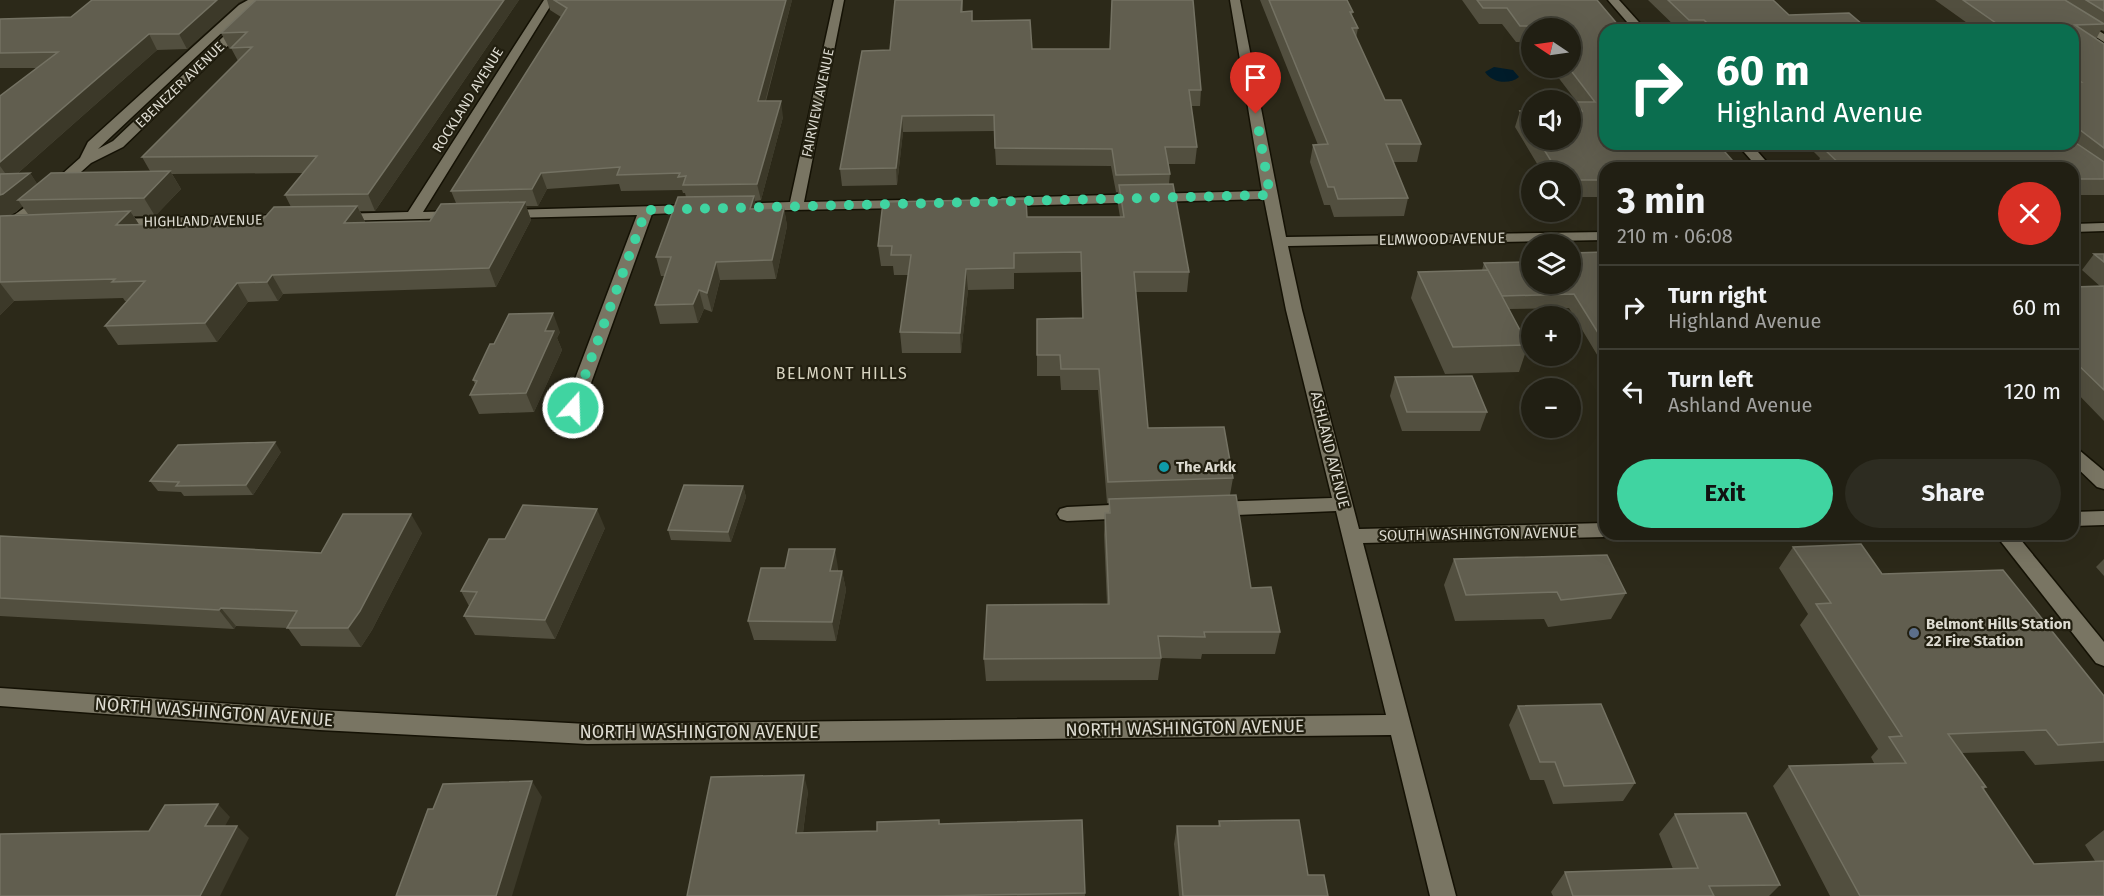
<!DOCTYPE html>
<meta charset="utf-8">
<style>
:root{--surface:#211f13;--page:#2d2c21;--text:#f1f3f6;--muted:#a2a2a0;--line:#3e3d33;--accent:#40d4a1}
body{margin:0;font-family:"Fira Sans",sans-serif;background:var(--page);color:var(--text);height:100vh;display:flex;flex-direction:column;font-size:22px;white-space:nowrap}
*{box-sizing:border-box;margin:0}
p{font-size:20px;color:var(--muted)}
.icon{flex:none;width:33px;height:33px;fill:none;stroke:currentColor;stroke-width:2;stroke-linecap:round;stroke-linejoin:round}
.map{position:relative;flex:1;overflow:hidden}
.drawer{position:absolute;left:1599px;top:162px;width:480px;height:378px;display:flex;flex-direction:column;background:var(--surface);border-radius:18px;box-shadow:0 6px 24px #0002,0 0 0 2px var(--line)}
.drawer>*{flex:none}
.hud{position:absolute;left:1599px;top:24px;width:480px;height:126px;border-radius:18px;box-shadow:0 6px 24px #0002,0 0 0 2px var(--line);background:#0b6e4f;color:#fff;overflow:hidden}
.needle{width:39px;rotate:283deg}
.fabs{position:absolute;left:1521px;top:18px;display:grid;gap:12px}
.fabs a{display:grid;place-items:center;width:60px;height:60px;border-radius:50%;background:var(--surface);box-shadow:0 6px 24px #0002,0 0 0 2px var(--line);font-size:30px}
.pin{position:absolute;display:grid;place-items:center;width:51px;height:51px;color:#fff;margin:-62px -26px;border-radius:50% 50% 50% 0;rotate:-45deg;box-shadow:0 0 6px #0007}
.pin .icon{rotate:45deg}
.me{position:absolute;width:66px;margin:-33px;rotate:20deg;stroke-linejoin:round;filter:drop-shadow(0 0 4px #0008)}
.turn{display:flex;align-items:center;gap:21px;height:126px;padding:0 18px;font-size:27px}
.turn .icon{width:78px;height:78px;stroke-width:2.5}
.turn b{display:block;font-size:42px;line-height:51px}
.round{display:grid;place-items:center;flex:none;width:63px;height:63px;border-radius:32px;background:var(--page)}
.headline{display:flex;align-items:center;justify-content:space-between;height:102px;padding:0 18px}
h1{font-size:36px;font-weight:700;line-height:45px}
.button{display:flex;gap:12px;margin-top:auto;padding:12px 18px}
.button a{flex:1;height:69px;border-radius:36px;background:var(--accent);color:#111;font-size:24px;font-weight:700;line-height:69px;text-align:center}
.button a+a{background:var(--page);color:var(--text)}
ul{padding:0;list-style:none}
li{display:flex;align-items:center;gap:18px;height:84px;padding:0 18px;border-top:2px solid var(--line)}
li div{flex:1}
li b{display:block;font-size:22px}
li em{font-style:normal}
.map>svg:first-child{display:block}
.water{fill:#001c2a}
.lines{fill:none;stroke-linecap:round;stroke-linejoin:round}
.minor-casing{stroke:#141104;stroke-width:3}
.minor{fill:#797563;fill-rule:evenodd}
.wall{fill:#524f3f;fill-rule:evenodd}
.shaded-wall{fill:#3c3929}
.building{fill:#615e4f;stroke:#747263;stroke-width:1.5}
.route{stroke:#40d4a1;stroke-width:10;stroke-dasharray:0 18}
.culture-dot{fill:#0f9aa8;stroke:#221f10;stroke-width:2}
.service-dot{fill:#5c6f8a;stroke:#221f10;stroke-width:2}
.labels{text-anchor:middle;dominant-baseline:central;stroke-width:4.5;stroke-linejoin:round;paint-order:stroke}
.far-street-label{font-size:14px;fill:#dedcd2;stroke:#221f10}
.street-label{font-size:15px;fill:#dedcd2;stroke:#221f10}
.poi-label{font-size:15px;font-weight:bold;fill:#dedcd2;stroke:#221f10;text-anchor:start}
.neighbourhood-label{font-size:16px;letter-spacing:1.5px;fill:#d8d4c1;stroke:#221f10}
.near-street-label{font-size:18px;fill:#dedcd2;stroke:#221f10}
</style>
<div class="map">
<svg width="2104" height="896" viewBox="0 0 2104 896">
<rect width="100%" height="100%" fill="#2c2919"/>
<path class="water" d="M1494 67 1513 70 1519 77C1509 85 1492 83 1485 72Z"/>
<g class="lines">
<defs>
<g id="minor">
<path d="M248 0H271L266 9 123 147 91 163 34 214 0 236V225L24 208 80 158 88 142 239 5ZM259 3 113 141 98 149 247 9Z"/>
<polygon points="544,0 554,0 423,212 458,211 463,212 463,218 334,221 334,215 339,214 408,212"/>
<polygon points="834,0 844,0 804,202 905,200 912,204 905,208 727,211 725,208 732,204 790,202"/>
<polygon points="1230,0 1240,0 1286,237 1605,232 1605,240 1288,246 1302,310 1359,529 1605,523 1605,534 1612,534 1605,537 1363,543 1456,896 1430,896 1391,735 587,744 320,730 0,706 0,688 320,710 587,724 1386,715 1336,511 1213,516 1206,514 1204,509 1206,504 1213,502 1332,498 1286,310 1264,199 1002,206 995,202 1002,198 1262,191"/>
<polygon points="1608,0 1619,0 1646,30 1634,30"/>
<polygon points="2038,0 2050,0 2104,34 2104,42"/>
<polygon points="1737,144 1751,144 1772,168 1758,168"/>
<polygon points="695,205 700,206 700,212 652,214 582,408 573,414 567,412 564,408 637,215 504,218 497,214 504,210"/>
<polygon points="287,215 292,216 292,222 114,227 107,223 114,219"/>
<polygon points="2104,223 2104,231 2073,232 2073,224"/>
<polygon points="2073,448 2079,450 2104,471 2104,489 2097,487 2073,464"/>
<polygon points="1132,504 1139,506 1142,511 1139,516 1132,518 1067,521 1060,519 1057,514 1060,509 1067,507"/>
<polygon points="2104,511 2104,525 2073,526 2073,512"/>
<polygon points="1995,534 2016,534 2104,642 2104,666 2096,663"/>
</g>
</defs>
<use href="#minor" class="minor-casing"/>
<use href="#minor" class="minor"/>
</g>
<g class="wall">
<path d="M519 0 375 211H360L365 222 430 221 456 203 451 191 561 17 550 10 547 0H792L766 101 783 117 761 200 755 201 756 208H784L787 226 776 279 720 280 712 312 704 309 698 323 660 324 655 305 665 276H661L656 257 686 197 685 193H683L682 190 621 191 619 184 547 189 538 206H526L531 220 496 287 283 294 278 301 248 302 217 342 118 345 105 326 128 301H125L123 298 14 301 0 315V96L37 68H0V19L71 17 238 3 187 49 157 50 18 173H30L37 184 150 171 142 157 238 61 231 48H229L221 33ZM304 173 285 195 291 207 260 223 139 225 134 216H155L181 189 172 174ZM22 206 28 214 9 215 16 212Z"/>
<polygon points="895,0 963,0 963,12 973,21 1032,49 1201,90 1200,106 1191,106 1197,147 1195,164 1168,164 1170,174 1169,184 1189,272 1187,292 1135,292 1148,428 1233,478 1230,495 1251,588 1280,632 1275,654 1202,654 1201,659 1161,658 1158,680 986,681 984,659 1107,604 1104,535 1105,513 1109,513 1109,503 1107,503 1098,390 1061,390 1060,376 1037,376 1037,355 1082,318 1081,272 1014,273 1014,289 968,290 961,353 902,353 900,332 908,275 894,275 893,266 881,266 878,246 1027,217 1120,217 1118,205 1118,192 1116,192 1111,166 996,165 994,131 903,132 897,185 842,186 840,169 890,50"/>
<polygon points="1260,0 1347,0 1353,12 1352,15 1358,28 1356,38 1385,100 1421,144 1417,162 1393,162 1408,198 1404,216 1334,217 1330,205 1324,205 1310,162 1313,145 1318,145"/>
<polygon points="1462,0 1597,0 1605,168 1605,197 1570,197 1570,172 1542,172 1515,127 1520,111 1532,111 1532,140 1570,140 1573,111 1576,102 1577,102 1551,68 1570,68 1570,28 1532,28 1532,42 1516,42 1502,24 1479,24"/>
<polygon points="1648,0 1773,0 1789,15 1869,30 1679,30"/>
<polygon points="1935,0 2104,0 2104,31 2101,30 2096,39 2104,44 2104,195 2073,195 2073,168 1819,168 1817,166 1820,158 1806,144 2073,144 2073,30 1977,30"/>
<polygon points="1605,252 1605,368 1569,308 1509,309 1528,345 1519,372 1445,374 1411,298 1418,272 1482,270 1484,263 1524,262 1527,254"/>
<polygon points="2094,254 2104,254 2104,421 2073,389 2073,287 2101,287 2082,270"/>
<polygon points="560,332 557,338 562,350 534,412 479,414 470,395 475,384 473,380 494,344"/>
<polygon points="1395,377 1487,412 1480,431 1402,431 1390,396"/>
<polygon points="1605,400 1605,425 1599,414"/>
<polygon points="281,452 253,495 184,496 181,492 158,491 150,481"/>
<polygon points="743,486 746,497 731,542 671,540 668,530"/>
<polygon points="605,528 555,639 475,635 464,616 469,606 461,591 505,539"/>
<polygon points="422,533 372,630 361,647 301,646 288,628 236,626 234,629 0,616 0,536 321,553"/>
<polygon points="1793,547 1882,574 2104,696 2104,761 2035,765 2024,751 1962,753 1986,787 1983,790 2034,864 2095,861 2085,845 2104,830 2104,896 1830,896 1773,786 1789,766 1874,763 1871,757 1878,749 1800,625 1808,614 1779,568"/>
<polygon points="1454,559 1626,593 1611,619 1548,627 1544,619 1455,621 1444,585"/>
<polygon points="2104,559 2104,576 2096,567"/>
<polygon points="838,568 838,571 842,571 846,590 836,641 754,640 748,621"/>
<polygon points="1518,706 1635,783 1623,801 1553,804 1544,780 1530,780 1509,725"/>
<polygon points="808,791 803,833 877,831 939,820 940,824 1082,820 1085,896 687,896"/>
<polygon points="1675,814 1780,885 1769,896 1553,896 1551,892 1565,872 1673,869 1659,834"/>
<polygon points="1219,821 1308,875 1328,896 1179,896 1174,844 1177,826 1218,826"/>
</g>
<g class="shaded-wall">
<polygon points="217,0 244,0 238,3 187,49 179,34"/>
<polygon points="504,0 519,0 375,211 368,194"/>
<polygon points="786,0 792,0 761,117 758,101"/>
<polygon points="149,34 157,50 10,180 0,166 0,162"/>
<polygon points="781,101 783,117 761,200 757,184"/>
<polygon points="902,116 903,132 897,185 896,168"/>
<polygon points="170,171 181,189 155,216 144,198"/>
<polygon points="30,173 42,191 18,200 22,206 16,212 0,220 0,195"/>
<polygon points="541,173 547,189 538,206 532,189"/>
<polygon points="754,196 757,214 750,209"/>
<polygon points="525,202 531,220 496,287 489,268"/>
<polygon points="357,206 366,224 344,223"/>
<polygon points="784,208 787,226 776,279 772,260"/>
<polygon points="130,211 142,229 116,225"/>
<polygon points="716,262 720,280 712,312 707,293"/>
<polygon points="966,269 968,290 961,353 960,333"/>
<polygon points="272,275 283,294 278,301 267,282"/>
<polygon points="0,283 14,301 0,315"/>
<polygon points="237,283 248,302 217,342 205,323"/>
<polygon points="699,290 704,309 698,323 693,304"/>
<polygon points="553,313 560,332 557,338 562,350 534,412 526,393 545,331"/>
<polygon points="275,442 281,452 253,495 246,485"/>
<polygon points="743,486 746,497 731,542 728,532"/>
<polygon points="597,509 605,528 555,639 545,620"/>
<polygon points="411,514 422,533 372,630 361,647 348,628"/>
<polygon points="835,549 838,568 834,590 830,571"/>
<polygon points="842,571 846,590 836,641 832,622"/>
<polygon points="221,608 236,626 234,629 219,610"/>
<polygon points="804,775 808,791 801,849 796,833"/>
<polygon points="532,781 542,797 512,896 496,896"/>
<polygon points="218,804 230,817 218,839 205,826"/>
<polygon points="237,826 249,838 220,896 200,896"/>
</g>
<g class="building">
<polygon points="92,0 217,0 179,34 149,34 0,162 0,96 58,52 0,53 0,19 71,17"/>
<polygon points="256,0 504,0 368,194 285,195 317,156 142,157 252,47 231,48 247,32 221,33"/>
<polygon points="554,0 786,0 758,101 781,101 757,184 683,185 686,176 678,177 680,173 617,175 620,167 541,173 532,189 451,191 567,8"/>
<polygon points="895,0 962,0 961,12 972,11 972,21 1030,20 1032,49 1110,49 1112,0 1193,0 1201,90 1189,90 1197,147 1165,147 1170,174 1116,175 1112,149 995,148 994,115 902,116 896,168 840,169 862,51 890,50"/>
<polygon points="1269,0 1347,0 1353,12 1350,12 1358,28 1352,28 1385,100 1401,100 1421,144 1386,144 1408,198 1338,199 1334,187 1328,187 1313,145 1328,144"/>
<polygon points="1477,0 1597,0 1619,26 1619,30 1605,30 1605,144 1718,144 1739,168 1605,168 1605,180 1570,180 1570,172 1558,172 1538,140 1570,140 1570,111 1582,111 1576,102 1595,102 1569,68 1570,68 1570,28 1538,28 1536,26 1520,26 1507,8 1483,8"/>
<polygon points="1668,0 1773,0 1789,15 1849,13 1869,30 1714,30 1704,20 1689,20"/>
<polygon points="1963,0 2065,0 2104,24 2075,25 2104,44 2104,148 2076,127 2073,127 2073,82 2081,82 2073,77 2073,30 2006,30"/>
<polygon points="2086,0 2104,0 2104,11"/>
<polygon points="1520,111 1532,111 1532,129"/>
<polygon points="2073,141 2104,162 2104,179 2073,179 2073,168 1844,168 1825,150 1830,144 2073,144"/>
<polygon points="170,171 144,198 18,200 51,173"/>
<polygon points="30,173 3,194 0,195 0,174"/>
<polygon points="1173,184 1189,272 1134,272 1148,428 1224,427 1233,478 1108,482 1099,369 1061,369 1060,355 1037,355 1037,319 1083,318 1081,252 1014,253 1014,268 966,269 960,333 900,332 911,255 891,255 892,246 878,246 883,202 1026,199 1027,217 1124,217 1119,185"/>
<polygon points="754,196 750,209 784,208 772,260 716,262 707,293 699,290 693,304 655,305 671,257 656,257 678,197"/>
<polygon points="525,202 489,268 272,275 267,282 237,283 205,323 105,326 145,281 112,282 115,279 0,282 0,216 130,211 116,225 260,223 274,207 357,206 344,223 430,221 441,204"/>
<polygon points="1605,252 1605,344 1574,294 1502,296 1484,263 1531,262 1527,254 1532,254 1532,284 1570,284 1570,253"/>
<polygon points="2094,254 2104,254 2104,262"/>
<polygon points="1488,270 1528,345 1453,347 1418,272"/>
<polygon points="2104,286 2104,390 2073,360 2073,287"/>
<polygon points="553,313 545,331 554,331 526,393 470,395 477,381 473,380 490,344 494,344 509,314"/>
<polygon points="1472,376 1487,412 1407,412 1395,377"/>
<polygon points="275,442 246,485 176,486 179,482 150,481 178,445"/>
<polygon points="684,485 743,486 728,532 668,530"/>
<polygon points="1236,495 1251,588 1271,587 1280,632 1204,632 1205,637 1158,636 1161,658 984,659 987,605 1109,604 1105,513 1110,513 1109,499"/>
<polygon points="523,505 597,509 545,620 464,616 477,592 461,591 489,539 505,539"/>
<polygon points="343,514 411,514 360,611 348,628 287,628 297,611 221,608 219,610 0,598 0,536 321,553"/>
<polygon points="1861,544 1882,574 2003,570 2104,696 2104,742 2058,745 2046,730 1948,734 1986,787 1982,787 2034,864 2104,861 2104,896 1860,896 1789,766 1906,763 1889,737 1902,736 1816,604 1831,603 1793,547"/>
<polygon points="789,549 835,549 830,571 842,571 832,622 748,621 761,568 785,568"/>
<polygon points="1607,555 1626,593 1561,600 1557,592 1466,595 1454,559"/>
<polygon points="1601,704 1635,783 1564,786 1555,762 1540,762 1518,706"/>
<polygon points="804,775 796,833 877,831 877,822 939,820 939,824 1082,820 1085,893 936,896 687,896 711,777"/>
<polygon points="532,781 496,896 396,896 428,809 433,809 443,784"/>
<polygon points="218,804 205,826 237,826 200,896 0,896 0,834 149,831 165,805"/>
<polygon points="1746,813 1780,885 1709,886 1714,896 1573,896 1565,872 1698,868 1675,814"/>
<polygon points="1299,820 1308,875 1324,875 1328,896 1183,896 1177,826 1220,826 1219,821"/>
</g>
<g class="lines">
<polyline class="route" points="573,408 646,210 1270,195 1256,114"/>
</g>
<circle class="culture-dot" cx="1164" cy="467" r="6"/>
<circle class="service-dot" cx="1914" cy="633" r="6"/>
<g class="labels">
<g class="far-street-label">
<text transform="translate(180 85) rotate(-44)">EBENEZER AVENUE</text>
<text transform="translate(468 100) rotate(-58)">ROCKLAND AVENUE</text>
<text transform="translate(818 103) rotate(-78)">FAIRVIEW AVENUE</text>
<text transform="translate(203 221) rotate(-1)">HIGHLAND AVENUE</text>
</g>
<g class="street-label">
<text transform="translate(1442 239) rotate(-1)">ELMWOOD AVENUE</text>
<text transform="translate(1330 450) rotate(76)">ASHLAND AVENUE</text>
<text transform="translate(1478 534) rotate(-1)">SOUTH WASHINGTON AVENUE</text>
</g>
<g class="poi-label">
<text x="1176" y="467">The Arkk</text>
<text x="1926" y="624">Belmont Hills Station<tspan x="1926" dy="17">22 Fire Station</tspan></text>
</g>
<g class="neighbourhood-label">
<text x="842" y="373">BELMONT HILLS</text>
</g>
<g class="near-street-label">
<text transform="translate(214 712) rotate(4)">NORTH WASHINGTON AVENUE</text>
<text transform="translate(1185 728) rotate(-1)">NORTH WASHINGTON AVENUE</text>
<text x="699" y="732">NORTH WASHINGTON AVENUE</text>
</g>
</g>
</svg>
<div class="fabs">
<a><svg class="needle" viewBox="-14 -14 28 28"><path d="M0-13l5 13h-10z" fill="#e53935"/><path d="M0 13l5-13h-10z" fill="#a2a2a0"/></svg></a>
<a><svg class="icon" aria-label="sound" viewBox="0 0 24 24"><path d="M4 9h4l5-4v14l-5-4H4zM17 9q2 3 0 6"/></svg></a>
<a><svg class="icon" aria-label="search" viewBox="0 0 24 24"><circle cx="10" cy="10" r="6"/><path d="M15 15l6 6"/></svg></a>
<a><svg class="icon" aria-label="layers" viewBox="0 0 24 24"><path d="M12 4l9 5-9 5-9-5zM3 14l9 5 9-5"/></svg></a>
<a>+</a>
<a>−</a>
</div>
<div class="pin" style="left:1256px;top:114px;background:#d93025"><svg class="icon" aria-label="arrive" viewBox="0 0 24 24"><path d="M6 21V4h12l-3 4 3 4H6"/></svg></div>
<svg class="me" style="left:573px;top:408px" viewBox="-20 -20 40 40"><circle r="17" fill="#40d4a1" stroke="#fff" stroke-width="3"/><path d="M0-11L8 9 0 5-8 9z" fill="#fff"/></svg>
<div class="hud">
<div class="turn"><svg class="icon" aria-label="right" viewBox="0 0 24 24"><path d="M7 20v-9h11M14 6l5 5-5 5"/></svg><div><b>60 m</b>Highland Avenue</div></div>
</div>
<section class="drawer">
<div class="headline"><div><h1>3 min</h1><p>210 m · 06:08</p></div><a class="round" style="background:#d93025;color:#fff"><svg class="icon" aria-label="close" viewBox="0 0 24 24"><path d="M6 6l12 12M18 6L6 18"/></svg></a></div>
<ul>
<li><svg class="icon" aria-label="right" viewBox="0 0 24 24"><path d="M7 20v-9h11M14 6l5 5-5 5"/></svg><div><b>Turn right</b><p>Highland Avenue</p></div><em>60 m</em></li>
<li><svg class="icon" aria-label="left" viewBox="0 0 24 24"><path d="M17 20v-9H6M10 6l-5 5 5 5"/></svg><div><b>Turn left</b><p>Ashland Avenue</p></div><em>120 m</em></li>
</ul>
<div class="button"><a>Exit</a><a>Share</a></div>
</section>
</div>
